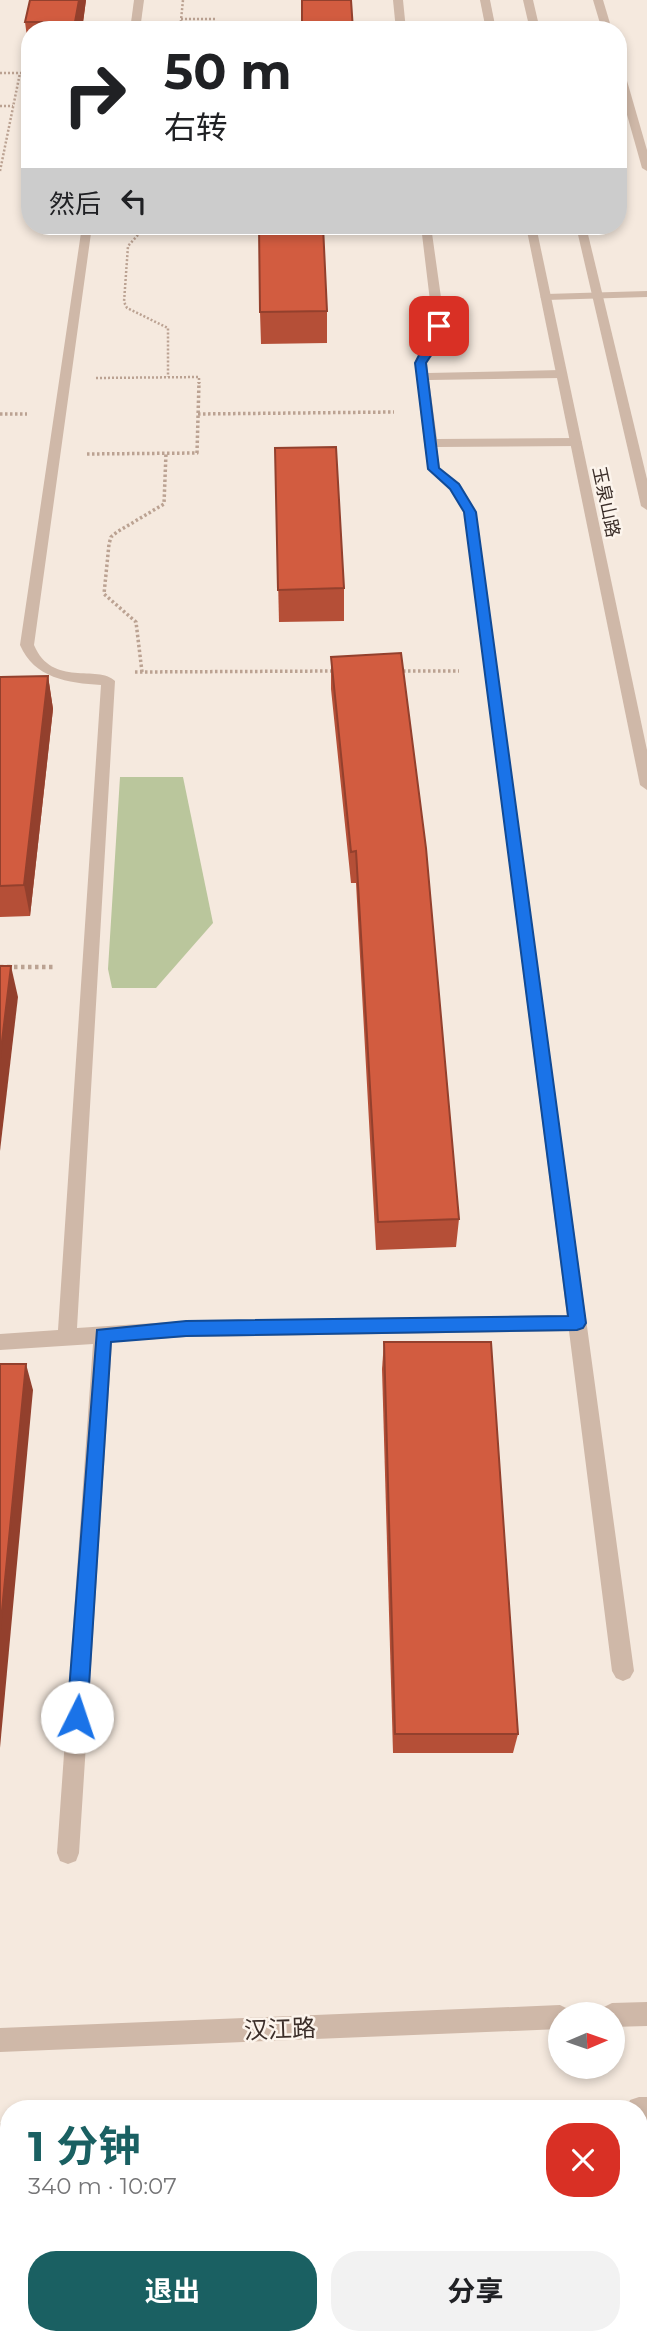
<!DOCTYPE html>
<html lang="zh">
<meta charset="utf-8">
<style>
:root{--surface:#fff;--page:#f2f2f2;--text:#202124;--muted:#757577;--accent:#1a6062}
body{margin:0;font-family:Montserrat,"Noto Sans SC",sans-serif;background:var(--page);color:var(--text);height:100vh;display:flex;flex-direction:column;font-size:26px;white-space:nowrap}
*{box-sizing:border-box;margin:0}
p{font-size:23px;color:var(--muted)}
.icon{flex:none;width:38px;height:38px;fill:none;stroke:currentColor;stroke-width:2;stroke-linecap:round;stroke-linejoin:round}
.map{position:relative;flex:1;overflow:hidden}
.details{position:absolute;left:0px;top:2100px;width:648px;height:245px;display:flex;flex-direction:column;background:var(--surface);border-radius:28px 28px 0 0;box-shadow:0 4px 10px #0003}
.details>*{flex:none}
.hud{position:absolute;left:21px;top:21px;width:606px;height:214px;border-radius:28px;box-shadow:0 4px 10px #0003;background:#fff;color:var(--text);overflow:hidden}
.needle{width:46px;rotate:88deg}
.buttons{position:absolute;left:548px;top:2002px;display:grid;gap:14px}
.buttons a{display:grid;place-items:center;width:77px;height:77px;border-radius:50%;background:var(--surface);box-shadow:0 4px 10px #0003;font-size:35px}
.pin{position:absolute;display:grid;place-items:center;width:60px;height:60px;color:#fff;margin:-30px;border-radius:14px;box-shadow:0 4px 10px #0006}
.me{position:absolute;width:77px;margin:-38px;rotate:4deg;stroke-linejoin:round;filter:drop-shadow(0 0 5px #0008)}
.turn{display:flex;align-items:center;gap:24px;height:147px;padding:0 28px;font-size:32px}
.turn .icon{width:91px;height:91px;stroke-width:2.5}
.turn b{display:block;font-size:49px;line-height:60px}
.then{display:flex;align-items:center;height:66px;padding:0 28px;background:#0003;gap:14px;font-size:26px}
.round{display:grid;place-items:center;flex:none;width:74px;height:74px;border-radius:28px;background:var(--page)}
.overview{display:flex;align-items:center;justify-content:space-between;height:119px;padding:0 28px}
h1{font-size:42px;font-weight:700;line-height:52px;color:var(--accent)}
.cta{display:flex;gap:14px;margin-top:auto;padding:14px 28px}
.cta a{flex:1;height:80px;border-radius:28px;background:var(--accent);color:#fff;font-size:28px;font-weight:700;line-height:80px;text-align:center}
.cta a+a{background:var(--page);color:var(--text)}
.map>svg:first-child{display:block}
.green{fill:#bac69c}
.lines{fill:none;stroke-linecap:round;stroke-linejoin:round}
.path-far2{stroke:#bba292;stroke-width:2.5;stroke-dasharray:2 2;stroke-linecap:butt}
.path-far1{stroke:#bba292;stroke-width:3.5;stroke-dasharray:2.5 2.5;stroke-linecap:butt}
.path{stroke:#bba292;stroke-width:4.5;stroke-dasharray:3.5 3.5;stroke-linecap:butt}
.service{fill:#cfb8a8;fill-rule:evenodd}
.tertiary{fill:#cfb8a8;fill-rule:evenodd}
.wall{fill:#b54f37}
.shaded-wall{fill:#93402d}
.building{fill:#d25c40;stroke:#93402d;stroke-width:2}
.route{fill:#1a73e8;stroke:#114b97;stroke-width:2}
.labels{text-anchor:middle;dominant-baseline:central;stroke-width:5;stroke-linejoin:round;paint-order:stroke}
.far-street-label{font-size:18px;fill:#3b2e29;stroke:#fcf4ec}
.near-street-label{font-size:24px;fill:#3b2e29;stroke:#fcf4ec}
</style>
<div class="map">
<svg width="647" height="2345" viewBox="0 0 647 2345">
<rect width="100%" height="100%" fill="#f5e9de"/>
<polygon class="green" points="120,777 183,777 213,923 156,988 112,988 108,969"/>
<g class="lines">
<g class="path-far2">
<polyline points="181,19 215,19 214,30"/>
<polyline points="180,30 183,0"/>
<polyline points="0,73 30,73"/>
<polyline points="0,106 13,106"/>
<polyline points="0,171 20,73"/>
<polyline points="146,226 128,246 124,302 127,308 168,328 168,377"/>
<polyline points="96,378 199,377 199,384"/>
</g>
<g class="path-far1">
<polyline points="0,414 27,414"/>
<polyline points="198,414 394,412"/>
<polyline points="87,454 197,453 199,382"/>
<polyline points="398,671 459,671"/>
<polyline points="135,672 336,671"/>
<polyline points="142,672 136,622 104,594 109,544 111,537 117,532 164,504 166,453"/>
</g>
<polyline class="path" points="0,967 55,967"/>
<g class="service">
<polygon points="134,0 144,0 140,30 130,30"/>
<polygon points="393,0 403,0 406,30 396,30"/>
<polygon points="593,0 603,0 612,30 602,30"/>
<polygon points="618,64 623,67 647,150 647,171 642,168 618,83"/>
<path d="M82 226H92L34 645C52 688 98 664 115 681L77 1328 186 1321 567 1315 464 512 450 489 428 469 424 443 415 363 433 326 421 226H431L445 326 427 363 428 373 561 370 567 374 561 378 429 380 437 439 576 438 582 442 576 446 437 447 440 468 459 484 476 512 634 1671 630 1678 623 1681 616 1678 612 1671 569 1331 186 1337 112 1342 79 1853 76 1861 68 1864 60 1861 57 1853 93 1344 0 1350V1334L58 1330 101 685C68 683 34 678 20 645Z"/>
<polygon points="647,291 647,297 546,300 540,297 546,294"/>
</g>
<g class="tertiary">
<polygon points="480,0 490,0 496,30 486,30"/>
<polygon points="523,0 533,0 540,30 530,30"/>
<polygon points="526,226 536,226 647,750 647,790 640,785"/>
<polygon points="576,226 586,226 647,479 647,510 641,506"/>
<polygon points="647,2002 647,2026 612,2027 612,2014 601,2014 604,2007 612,2003"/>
<polygon points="560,2005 568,2009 571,2014 560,2014 560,2029 0,2052 0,2028"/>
<polygon points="639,2097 647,2097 647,2121 639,2121 639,2109 627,2109 630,2100"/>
<rect x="0" y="2123" width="9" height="24"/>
</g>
</g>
<g class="wall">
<polygon points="86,0 82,30 30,30 29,52 25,22"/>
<polygon points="327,311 327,343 261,344 260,312"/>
<polygon points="275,448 344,588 344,621 279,622"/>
<polygon points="331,657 459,1219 456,1247 376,1250 356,883 351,883 331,689"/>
<polygon points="48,676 53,709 30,916 0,917 0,677"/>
<polygon points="384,1342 518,1734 513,1753 393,1753 382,1369"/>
</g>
<g class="shaded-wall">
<polygon points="79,0 86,0 82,30 76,30 75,22"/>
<polygon points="48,676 53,709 30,916 24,885"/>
<polygon points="11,966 18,997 0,1151 0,1058"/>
<polygon points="26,1364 33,1390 0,1748 0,1631"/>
</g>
<g class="building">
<polygon points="30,0 79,0 75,22 25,22"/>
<polygon points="302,0 351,0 353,30 311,30 311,28 302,28"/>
<polygon points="259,226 323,226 327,311 260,312"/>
<polygon points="336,447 344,588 278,590 275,448"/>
<polygon points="401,653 426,848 459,1219 378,1222 356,851 351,852 331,657"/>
<polygon points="48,676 24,885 0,886 0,677"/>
<polygon points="0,966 11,966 0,1058"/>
<polygon points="384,1342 491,1342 518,1734 395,1734"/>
<polygon points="0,1364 26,1364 0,1631"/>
</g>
<polygon class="route" points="435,324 444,326 436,348 426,363 439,468 459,484 476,512 586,1323 583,1328 577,1330 186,1336 111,1342 87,1717 84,1724 77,1727 70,1724 67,1717 97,1330 186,1321 568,1316 464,512 450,489 428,469 415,363"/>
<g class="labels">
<g class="far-street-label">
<text transform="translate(606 502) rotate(78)">玉泉山路</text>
</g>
<g class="near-street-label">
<text transform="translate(280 2029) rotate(-2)">汉江路</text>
</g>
</g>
</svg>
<div class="buttons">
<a><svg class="needle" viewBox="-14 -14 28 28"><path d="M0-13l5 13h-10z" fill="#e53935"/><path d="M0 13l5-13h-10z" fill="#757577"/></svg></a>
</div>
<div class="pin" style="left:439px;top:326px;background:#d93025"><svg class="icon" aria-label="arrive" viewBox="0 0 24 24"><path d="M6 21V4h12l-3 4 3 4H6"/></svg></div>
<svg class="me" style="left:77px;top:1717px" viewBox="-20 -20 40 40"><circle r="19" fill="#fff"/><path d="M0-13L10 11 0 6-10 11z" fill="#1a73e8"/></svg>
<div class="hud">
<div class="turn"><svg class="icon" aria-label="right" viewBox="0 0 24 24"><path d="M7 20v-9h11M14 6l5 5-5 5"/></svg><div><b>50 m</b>右转</div></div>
<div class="then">然后<svg class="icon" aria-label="left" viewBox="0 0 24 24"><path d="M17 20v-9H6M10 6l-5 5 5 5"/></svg></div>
</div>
<section class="details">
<div class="overview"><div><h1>1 分钟</h1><p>340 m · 10:07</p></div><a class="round" style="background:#d93025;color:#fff"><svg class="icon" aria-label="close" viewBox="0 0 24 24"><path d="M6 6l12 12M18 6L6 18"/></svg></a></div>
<div class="cta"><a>退出</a><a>分享</a></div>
</section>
</div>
